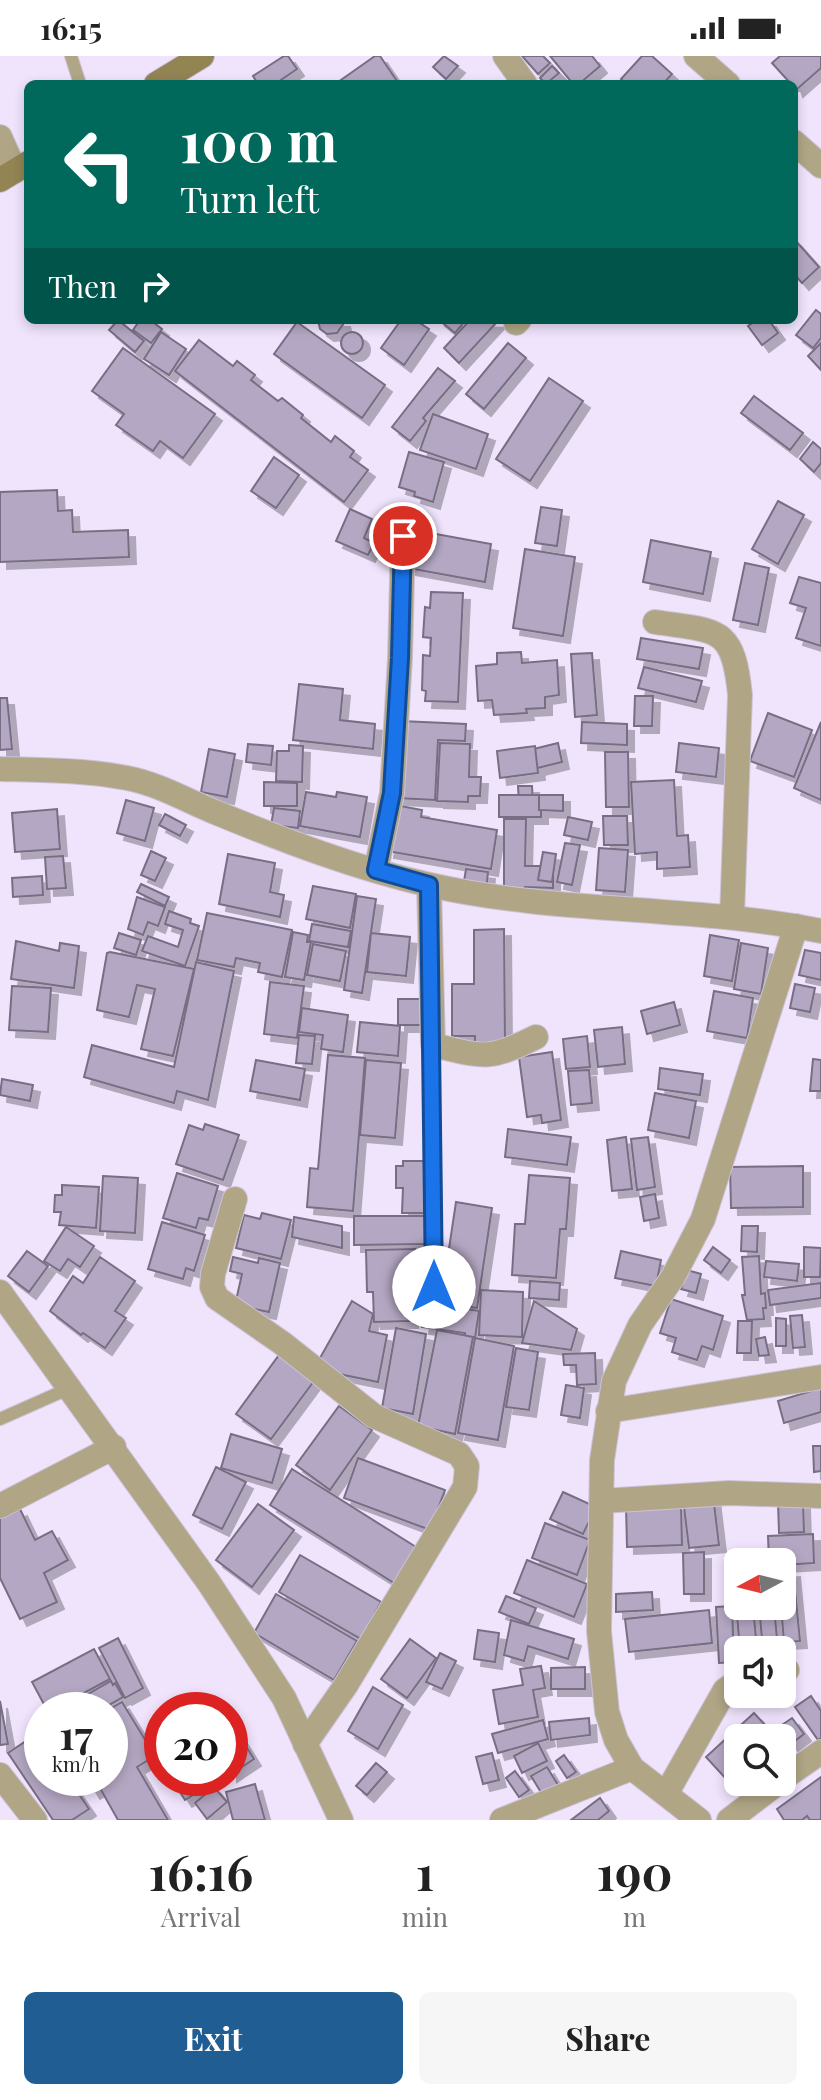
<!DOCTYPE html>
<style>
:root{--surface:#fff;--page:#f6f6f6;--text:#222;--muted:#767676;--accent:#1f5d93}
body{margin:0;font-family:"Playfair Display",serif;background:var(--page);color:var(--text);height:100vh;display:flex;flex-direction:column;font-size:30px;white-space:nowrap}
*{box-sizing:border-box;margin:0}
p{font-size:26px;color:var(--muted)}
.icon{flex:none;width:44px;height:44px;fill:none;stroke:currentColor;stroke-width:2;stroke-linecap:round;stroke-linejoin:round}
.map{position:relative;height:1764px;overflow:hidden}
.drawer{display:flex;flex-direction:column;background:var(--surface);flex:1}
.drawer>*{flex:none}
.banner{position:absolute;left:24px;top:24px;width:774px;height:244px;border-radius:12px;box-shadow:0 4px 12px #0003;background:#00695c;color:#fff;overflow:hidden}
.needle{width:52px;rotate:263deg}
.buttons{position:absolute;left:724px;top:1492px;display:grid;gap:16px}
.buttons a{display:grid;place-items:center;width:72px;height:72px;border-radius:12px;background:var(--surface);box-shadow:0 4px 12px #0003;font-size:40px}
.speed{position:absolute;left:24px;top:1636px;display:flex;gap:16px;font-size:40px;font-weight:700;text-align:center}
.speed>*{display:grid;place-content:center;width:104px;height:104px;border-radius:50%;background:var(--surface);box-shadow:0 4px 12px #0003;line-height:1}
.speed small{font-size:20px;font-weight:400}
.speed .limit{border:12px solid #d22;background:#fff;color:#111}
.pin{position:absolute;display:grid;place-items:center;width:68px;height:68px;color:#fff;margin:-34px;border:4px solid #fff;border-radius:50%;box-shadow:0 2px 8px #0007}
.me{position:absolute;width:88px;margin:-44px;rotate:0deg;stroke-linejoin:round;filter:drop-shadow(0 0 6px #0008)}
.turn{display:flex;align-items:center;gap:28px;height:168px;padding:0 24px;font-size:36px}
.turn .icon{width:104px;height:104px;stroke-width:2.5}
.turn b{display:block;font-size:56px;line-height:68px}
.then{display:flex;align-items:center;height:76px;padding:0 24px;background:#0003;gap:16px;font-size:30px}
.eta{display:flex;justify-content:space-evenly;align-items:center;height:136px;text-align:center}
.eta b{font-size:48px;font-weight:700;line-height:56px}
.action{display:flex;gap:16px;margin-top:auto;padding:16px 24px}
.action a{flex:1;height:92px;border-radius:12px;background:var(--accent);color:#fff;font-size:32px;font-weight:700;line-height:92px;text-align:center}
.action a+a{background:var(--page);color:var(--text)}
.status{display:flex;justify-content:space-between;align-items:center;height:56px;padding:0 40px;background:var(--surface);direction:ltr}
.status svg{height:22px;fill:currentColor}
.map>svg:first-child{display:block}
.building{fill:#b4a7c3;stroke:#786e84;stroke-width:2;filter:url(#shadow)}
.lines{fill:none;stroke-linecap:round;stroke-linejoin:round}
.lane-casing{stroke:#cdc3d9;stroke-width:14}
.street-casing{stroke:#cdc3d9;stroke-width:26}
.secondary-casing{stroke:#cdc3d9;stroke-width:26}
.lane{stroke:#b0a686;stroke-width:12}
.street{stroke:#b0a686;stroke-width:24}
.secondary{stroke:#938454;stroke-width:24}
.route-casing{stroke:#114b97;stroke-width:20}
.route{stroke:#1a73e8;stroke-width:14}
</style>
<div class="status"><b>16:15</b><svg viewBox="0 0 49 12"><path d="M0 12V9h3v3zM5 12V6h3v6zM10 12V3h3v9zM15 12V0h3v12zM26 1h20v11H26zM47 4h2v5h-2z"/></svg></div>
<div class="map">
<svg width="821" height="1764" viewBox="0 0 821 1764">
<defs>
<filter id="shadow"><feDropShadow dx="7" dy="7" stdDeviation="0" flood-color="#0004"/></filter>
</defs>
<rect width="100%" height="100%" fill="#f0e4fd"/>
<g class="building">
<polygon points="284,0 288,0 297,13 275,28 258,28 253,20"/>
<polygon points="375,0 380,0 399,28 339,28 338,26"/>
<polygon points="444,0 458,10 446,23 433,11"/>
<polygon points="522,0 543,0 550,7 538,18"/>
<polygon points="550,0 592,0 600,10 579,28 573,28"/>
<polygon points="642,0 652,0 672,18 663,28 626,28 621,23"/>
<polygon points="780,0 821,0 821,12 796,34 794,28 791,28 772,7"/>
<polygon points="552,10 559,17 546,28 540,22"/>
<polygon points="795,184 819,211 802,227 794,218"/>
<polygon points="816,254 821,258 821,282 813,292 796,279"/>
<polygon points="118,264 144,285 135,296 109,274"/>
<polygon points="140,264 150,264 162,273 151,287 133,274"/>
<polygon points="318,264 343,264 344,267 337,277 327,278 320,273"/>
<polygon points="401,264 415,264 429,273 404,309 381,292"/>
<polygon points="439,264 466,264 455,277"/>
<polygon points="470,264 498,265 459,307 444,292"/>
<polygon points="757,264 769,264 778,277 762,289 748,270"/>
<polygon points="297,266 385,329 362,362 274,298"/>
<polygon points="161,276 186,293 169,319 144,303"/>
<circle cx="352" cy="287" r="11"/>
<polygon points="199,284 233,310 237,305 255,319 251,324 278,345 282,342 303,359 301,362 331,386 335,380 354,395 350,401 368,414 344,446 175,315"/>
<polygon points="508,287 526,302 484,353 466,338"/>
<polygon points="821,287 821,314 808,300"/>
<polygon points="123,292 215,358 183,402 160,385 153,395 116,369 124,358 92,335"/>
<polygon points="438,312 455,325 423,362 426,365 410,385 392,371"/>
<polygon points="549,322 583,345 530,425 496,403"/>
<polygon points="754,340 803,377 790,394 741,357"/>
<polygon points="433,358 488,378 476,413 420,394"/>
<polygon points="813,386 821,393 821,407 814,416 800,403"/>
<polygon points="409,396 444,406 433,446 414,440 415,436 399,431"/>
<polygon points="274,401 299,419 276,452 251,435"/>
<polygon points="57,434 58,455 72,454 73,476 128,474 129,501 0,506 0,436"/>
<polygon points="778,445 804,459 778,508 752,493"/>
<polygon points="541,451 562,454 557,490 535,487"/>
<polygon points="350,453 372,463 364,482 374,487 368,499 336,485"/>
<polygon points="414,474 491,488 485,526 408,512"/>
<polygon points="651,484 711,496 703,538 643,526"/>
<polygon points="525,493 575,501 563,580 513,572"/>
<polygon points="745,507 769,512 758,569 733,564"/>
<polygon points="799,521 821,527 821,590 796,582 806,552 790,547"/>
<polygon points="431,536 463,537 458,646 425,645 426,635 422,634 423,599 430,600 431,582 423,581 425,551 430,552"/>
<polygon points="641,582 703,592 699,613 637,603"/>
<polygon points="521,596 522,607 557,604 559,639 545,641 545,652 526,653 527,657 494,659 492,644 478,645 476,610 497,608 497,597"/>
<polygon points="592,597 597,659 575,661 571,598"/>
<polygon points="644,611 702,625 696,646 638,632"/>
<polygon points="299,628 343,633 340,664 375,668 373,693 293,684"/>
<polygon points="635,640 653,640 652,670 634,670"/>
<polygon points="0,642 7,642 12,693 0,694"/>
<polygon points="768,657 812,674 794,721 750,705"/>
<polygon points="401,665 466,668 465,685 438,684 435,744 397,742"/>
<polygon points="582,666 627,668 627,689 581,687"/>
<polygon points="821,666 821,744 794,732"/>
<polygon points="440,687 470,688 469,721 481,721 480,740 468,740 468,746 437,745"/>
<polygon points="558,687 562,706 513,718 509,699"/>
<polygon points="679,687 719,692 716,721 676,716"/>
<polygon points="248,688 273,690 271,709 246,706"/>
<polygon points="289,689 303,690 302,726 276,725 277,695 289,695"/>
<polygon points="535,690 538,717 500,722 497,695"/>
<polygon points="209,693 235,698 227,741 201,736"/>
<polygon points="605,696 628,696 629,751 606,751"/>
<polygon points="674,724 677,780 688,779 690,811 657,813 657,796 635,798 631,726"/>
<polygon points="264,726 297,727 297,750 264,750"/>
<polygon points="518,730 532,730 533,747 519,748"/>
<polygon points="306,736 336,741 337,736 367,741 360,781 300,770"/>
<rect x="499" y="739" width="42" height="22"/>
<polygon points="539,739 563,739 563,755 539,754"/>
<polygon points="126,744 154,752 145,785 117,777"/>
<polygon points="395,749 422,754 421,761 497,774 491,813 387,795"/>
<polygon points="274,752 300,755 298,772 271,769"/>
<polygon points="57,753 60,793 15,796 12,757"/>
<polygon points="165,758 186,769 180,780 159,769"/>
<polygon points="603,760 627,760 628,789 604,789"/>
<polygon points="568,761 592,766 588,784 564,779"/>
<polygon points="504,763 526,763 525,810 553,810 553,832 525,831 525,835 504,834"/>
<polygon points="565,787 580,789 572,829 557,826"/>
<polygon points="599,792 628,794 625,836 596,834"/>
<polygon points="151,795 166,802 155,825 141,819"/>
<polygon points="543,796 556,798 552,826 538,824"/>
<polygon points="228,798 275,807 270,836 284,839 280,861 219,848"/>
<polygon points="63,800 66,832 47,833 45,801"/>
<polygon points="466,813 488,816 486,835 463,831"/>
<polygon points="42,820 43,839 13,841 12,822"/>
<polygon points="141,828 169,841 165,850 137,836"/>
<polygon points="313,830 356,838 350,872 306,863"/>
<polygon points="357,840 376,843 362,937 344,934"/>
<polygon points="137,841 165,851 158,870 148,866 143,879 128,873"/>
<polygon points="169,855 191,863 190,867 199,870 185,910 142,895 148,880 178,891 183,874 165,868"/>
<polygon points="207,857 292,874 282,921 258,916 260,907 236,902 234,911 197,904"/>
<polygon points="312,868 351,875 348,891 309,885"/>
<polygon points="504,873 505,986 475,987 475,980 452,980 452,928 474,928 474,874"/>
<polygon points="293,876 308,879 307,886 311,886 304,924 285,921"/>
<polygon points="119,877 141,884 136,899 114,892"/>
<polygon points="371,877 410,881 406,920 367,916"/>
<polygon points="710,879 739,884 732,925 704,920"/>
<polygon points="16,885 59,895 60,887 79,890 74,932 11,923"/>
<polygon points="741,887 768,892 761,938 734,933"/>
<polygon points="313,888 346,895 340,925 307,919"/>
<polygon points="805,894 821,897 821,924 799,919"/>
<polygon points="110,896 194,913 173,1000 141,993 155,933 137,929 129,961 97,954 107,897"/>
<polygon points="196,906 234,915 208,1044 177,1035 174,1047 84,1021 92,989 174,1011"/>
<polygon points="270,926 304,930 297,982 264,978"/>
<polygon points="795,928 815,932 810,956 790,952"/>
<polygon points="12,930 51,932 48,976 9,974"/>
<polygon points="714,935 753,942 747,982 707,975"/>
<rect x="398" y="943" width="29" height="26"/>
<polygon points="674,946 680,969 647,978 641,955"/>
<polygon points="302,952 348,959 343,996 321,993 323,979 299,976"/>
<polygon points="360,966 400,970 398,1000 357,996"/>
<polygon points="622,971 625,1008 598,1011 594,974"/>
<polygon points="299,979 315,980 312,1008 296,1007"/>
<polygon points="587,980 590,1011 566,1013 563,983"/>
<polygon points="552,996 561,1064 542,1067 541,1059 527,1061 519,1001"/>
<polygon points="328,999 365,1002 353,1155 307,1151 310,1112 318,1113"/>
<polygon points="813,1003 821,1004 821,1035 810,1035"/>
<polygon points="256,1004 305,1013 300,1044 250,1035"/>
<polygon points="366,1004 401,1007 395,1082 360,1079"/>
<polygon points="660,1012 703,1018 700,1039 658,1033"/>
<polygon points="589,1014 592,1047 571,1049 568,1015"/>
<polygon points="2,1023 33,1029 30,1045 0,1039"/>
<polygon points="655,1037 696,1045 689,1082 648,1074"/>
<polygon points="205,1068 239,1079 223,1124 176,1108 189,1069 203,1074"/>
<polygon points="508,1073 571,1081 567,1109 505,1101"/>
<polygon points="626,1081 632,1133 612,1135 607,1084"/>
<polygon points="648,1081 655,1131 637,1134 631,1083"/>
<polygon points="403,1105 425,1105 424,1157 402,1157 403,1132 396,1132 396,1110 403,1110"/>
<polygon points="803,1110 803,1151 731,1152 730,1111"/>
<polygon points="177,1117 218,1130 208,1164 199,1162 196,1172 163,1162"/>
<polygon points="529,1119 570,1122 566,1173 560,1173 556,1222 512,1219 515,1168 525,1168"/>
<polygon points="103,1120 138,1122 135,1177 100,1175"/>
<polygon points="62,1129 99,1131 96,1172 59,1169 61,1156 54,1156 55,1139 62,1139"/>
<polygon points="655,1138 659,1162 644,1165 640,1141"/>
<polygon points="456,1146 492,1152 477,1252 441,1246"/>
<polygon points="262,1157 291,1164 281,1203 236,1192 244,1159 260,1163"/>
<polygon points="354,1160 425,1160 425,1188 354,1189"/>
<polygon points="294,1161 342,1170 342,1192 292,1181"/>
<polygon points="162,1166 205,1179 194,1215 186,1212 183,1223 148,1213"/>
<polygon points="742,1170 758,1170 757,1196 741,1195"/>
<polygon points="66,1171 94,1190 80,1211 68,1203 60,1215 44,1205"/>
<polygon points="713,1191 730,1204 721,1217 704,1204"/>
<polygon points="804,1191 821,1192 820,1221 804,1221"/>
<polygon points="415,1193 417,1234 411,1234 411,1265 374,1266 373,1236 367,1236 366,1194"/>
<polygon points="27,1195 48,1210 29,1236 8,1220"/>
<polygon points="621,1195 661,1204 656,1230 615,1222"/>
<polygon points="759,1200 761,1238 765,1237 766,1252 763,1252 764,1263 747,1264 742,1239 745,1239 742,1201"/>
<polygon points="100,1201 135,1225 115,1255 126,1262 105,1292 83,1277 81,1279 50,1255 73,1220 83,1227"/>
<polygon points="233,1201 258,1207 259,1202 280,1207 269,1256 235,1249 242,1218 230,1215"/>
<polygon points="766,1205 799,1208 797,1225 764,1221"/>
<polygon points="687,1214 701,1218 696,1237 681,1233"/>
<polygon points="530,1225 560,1227 559,1244 529,1242"/>
<polygon points="821,1227 821,1242 770,1249 768,1234"/>
<polygon points="481,1234 523,1236 522,1281 479,1279"/>
<polygon points="671,1243 723,1260 713,1294 702,1290 697,1304 672,1296 676,1282 660,1277"/>
<polygon points="352,1245 373,1258 369,1275 387,1279 378,1326 339,1318 320,1302"/>
<polygon points="534,1245 577,1273 571,1294 522,1287"/>
<polygon points="426,1246 479,1255 475,1282 465,1280 465,1277 422,1271"/>
<polygon points="802,1259 805,1291 793,1292 790,1260"/>
<polygon points="776,1262 786,1263 786,1290 776,1290"/>
<polygon points="738,1265 752,1265 751,1297 737,1297"/>
<polygon points="396,1272 426,1278 413,1358 382,1352"/>
<polygon points="437,1274 473,1281 455,1378 418,1370"/>
<polygon points="765,1281 769,1299 759,1300 756,1283"/>
<polygon points="475,1282 514,1290 498,1384 458,1377"/>
<polygon points="516,1292 538,1296 529,1354 506,1351"/>
<polygon points="595,1297 596,1328 577,1329 576,1309 564,1309 563,1298"/>
<polygon points="279,1299 314,1325 271,1383 236,1358"/>
<polygon points="566,1329 584,1332 580,1362 561,1359"/>
<polygon points="821,1332 821,1356 784,1367 778,1345"/>
<polygon points="339,1350 372,1374 330,1434 296,1409"/>
<polygon points="231,1378 282,1393 272,1427 221,1412"/>
<polygon points="813,1390 821,1390 821,1415 814,1416"/>
<polygon points="358,1402 445,1434 430,1474 344,1442"/>
<polygon points="216,1411 246,1426 222,1473 193,1459"/>
<polygon points="292,1413 416,1491 394,1527 270,1449"/>
<polygon points="563,1436 596,1451 583,1478 550,1463"/>
<polygon points="713,1439 719,1489 689,1492 683,1443"/>
<polygon points="778,1446 803,1446 804,1476 779,1477"/>
<polygon points="258,1448 294,1474 252,1531 216,1504"/>
<polygon points="681,1448 682,1489 627,1491 626,1450"/>
<polygon points="20,1453 35,1484 52,1475 68,1504 44,1517 57,1546 20,1563 0,1522 0,1462"/>
<polygon points="545,1467 590,1484 577,1519 532,1502"/>
<polygon points="813,1478 814,1507 782,1509 782,1506 769,1506 768,1480"/>
<polygon points="704,1496 704,1538 684,1538 683,1497"/>
<polygon points="300,1499 381,1546 361,1583 279,1536"/>
<polygon points="527,1504 587,1528 574,1561 514,1537"/>
<polygon points="793,1514 800,1585 784,1586 781,1550 782,1515"/>
<polygon points="652,1536 653,1554 616,1556 616,1538"/>
<polygon points="276,1538 357,1585 334,1624 254,1577"/>
<polygon points="506,1540 536,1552 529,1568 499,1556"/>
<polygon points="736,1548 753,1550 757,1594 740,1594"/>
<polygon points="732,1550 734,1606 719,1607 716,1551"/>
<polygon points="759,1550 774,1550 778,1594 763,1594"/>
<polygon points="709,1554 712,1587 629,1596 625,1563"/>
<polygon points="511,1564 574,1583 568,1603 528,1590 524,1605 504,1599"/>
<polygon points="478,1574 499,1577 495,1606 474,1603"/>
<polygon points="118,1582 143,1632 125,1642 99,1592"/>
<polygon points="410,1583 436,1602 407,1642 381,1623"/>
<polygon points="94,1593 110,1623 52,1654 47,1654 32,1626"/>
<polygon points="440,1597 456,1605 442,1633 426,1626"/>
<polygon points="541,1610 545,1632 533,1634 538,1661 499,1668 493,1634 523,1629 520,1613"/>
<polygon points="585,1611 585,1633 551,1633 551,1612"/>
<polygon points="111,1625 113,1629 115,1627 123,1641 100,1654 60,1654"/>
<polygon points="373,1631 403,1649 378,1693 348,1675"/>
<polygon points="811,1640 821,1655 821,1682 818,1684 795,1651"/>
<polygon points="0,1645 8,1688 0,1689"/>
<polygon points="122,1646 155,1700 137,1711 168,1764 118,1764 100,1732 93,1736 85,1722 110,1722 108,1654"/>
<polygon points="754,1657 777,1682 738,1682 738,1726 751,1726 739,1737 706,1701"/>
<polygon points="589,1662 590,1679 551,1684 549,1666"/>
<polygon points="792,1662 804,1678 791,1688 779,1671"/>
<polygon points="543,1664 548,1683 498,1697 492,1678"/>
<polygon points="231,1666 254,1703 230,1719 230,1667"/>
<polygon points="38,1677 42,1683 42,1722 68,1722 89,1753 72,1764 53,1764 8,1697"/>
<polygon points="538,1687 547,1705 522,1717 514,1700"/>
<polygon points="492,1697 499,1724 483,1728 476,1701"/>
<polygon points="564,1699 576,1716 567,1722 556,1705"/>
<polygon points="376,1707 387,1716 367,1739 356,1730"/>
<polygon points="547,1711 558,1729 542,1738 531,1720"/>
<polygon points="515,1715 529,1734 519,1741 506,1722"/>
<polygon points="821,1721 821,1764 810,1764 807,1760 802,1764 784,1764 777,1753"/>
<polygon points="171,1722 202,1722 208,1730 185,1744"/>
<polygon points="255,1728 265,1764 233,1764 226,1736"/>
<polygon points="214,1731 227,1746 207,1763 195,1747"/>
<polygon points="600,1742 609,1755 598,1764 571,1764"/>
</g>
<g class="lines">
<defs>
<g id="lane">
<polyline points="71,0 80,28"/>
<polyline points="433,989 434,1231"/>
<polyline points="0,1363 70,1332"/>
</g>
<g id="street">
<polyline points="505,0 525,28"/>
<polyline points="696,0 728,28"/>
<polyline points="0,81 15,115"/>
<polyline points="794,86 821,110"/>
<polyline points="516,267 519,264"/>
<path d="M655 566C718 576 733 569 740 639L732 861"/>
<path d="M0 713C43 714 85 714 127 722 159 728 187 745 217 757 285 785 358 813 430 829 558 858 692 849 821 875"/>
<polyline points="376,814 392,737 400,602 403,480"/>
<path d="M429 829 433 989C484 1001 488 1005 536 981"/>
<polyline points="235,1143 213,1218 212,1231 217,1242 282,1287 374,1360 459,1398 467,1410 465,1431 346,1629 305,1688"/>
<polyline points="0,1236 209,1527 284,1642 341,1764"/>
<polyline points="608,1355 821,1321"/>
<polyline points="602,1445 729,1437 820,1440"/>
<polyline points="0,1450 114,1391"/>
<polyline points="782,1615 787,1614"/>
<polyline points="0,1719 35,1764"/>
<polyline points="782,1723 821,1696"/>
<polyline points="666,1738 725,1634 738,1625"/>
<polyline points="502,1764 632,1712"/>
<polyline points="699,1764 632,1712 616,1684 607,1656 599,1575 602,1404 614,1325 640,1269 673,1221 703,1163 796,870"/>
<polyline points="729,1764 779,1726"/>
</g>
<g id="secondary">
<polyline points="156,28 202,0"/>
<polyline points="0,124 28,107"/>
</g>
</defs>
<use href="#lane" class="lane-casing"/>
<use href="#street" class="street-casing"/>
<use href="#secondary" class="secondary-casing"/>
<use href="#lane" class="lane"/>
<use href="#street" class="street"/>
<use href="#secondary" class="secondary"/>
</g>
<g class="lines">
<defs>
<polyline id="route" points="403,480 400,602 392,737 376,814 429,829 434,1231"/>
</defs>
<use href="#route" class="route-casing"/>
<use href="#route" class="route"/>
</g>
</svg>
<div class="buttons">
<a><svg class="needle" viewBox="-14 -14 28 28"><path d="M0-13l5 13h-10z" fill="#e53935"/><path d="M0 13l5-13h-10z" fill="#767676"/></svg></a>
<a><svg class="icon" aria-label="sound" viewBox="0 0 24 24"><path d="M4 9h4l5-4v14l-5-4H4zM17 9q2 3 0 6"/></svg></a>
<a><svg class="icon" aria-label="search" viewBox="0 0 24 24"><circle cx="10" cy="10" r="6"/><path d="M15 15l6 6"/></svg></a>
</div>
<div class="speed"><div>17<small>km/h</small></div><div class="limit">20</div></div>
<div class="pin" style="left:403px;top:480px;background:#d93025"><svg class="icon" aria-label="arrive" viewBox="0 0 24 24"><path d="M6 21V4h12l-3 4 3 4H6"/></svg></div>
<svg class="me" style="left:434px;top:1231px" viewBox="-20 -20 40 40"><circle r="19" fill="#fff"/><path d="M0-13L10 11 0 6-10 11z" fill="#1a73e8"/></svg>
<div class="banner">
<div class="turn"><svg class="icon" aria-label="left" viewBox="0 0 24 24"><path d="M17 20v-9H6M10 6l-5 5 5 5"/></svg><div><b>100 m</b>Turn left</div></div>
<div class="then">Then<svg class="icon" aria-label="right" viewBox="0 0 24 24"><path d="M7 20v-9h11M14 6l5 5-5 5"/></svg></div>
</div>
</div>
<section class="drawer">
<div class="eta">
<div><b>16:16</b><p>Arrival</p></div>
<div><b>1</b><p>min</p></div>
<div><b>190</b><p>m</p></div>
</div>
<div class="action"><a>Exit</a><a>Share</a></div>
</section>
